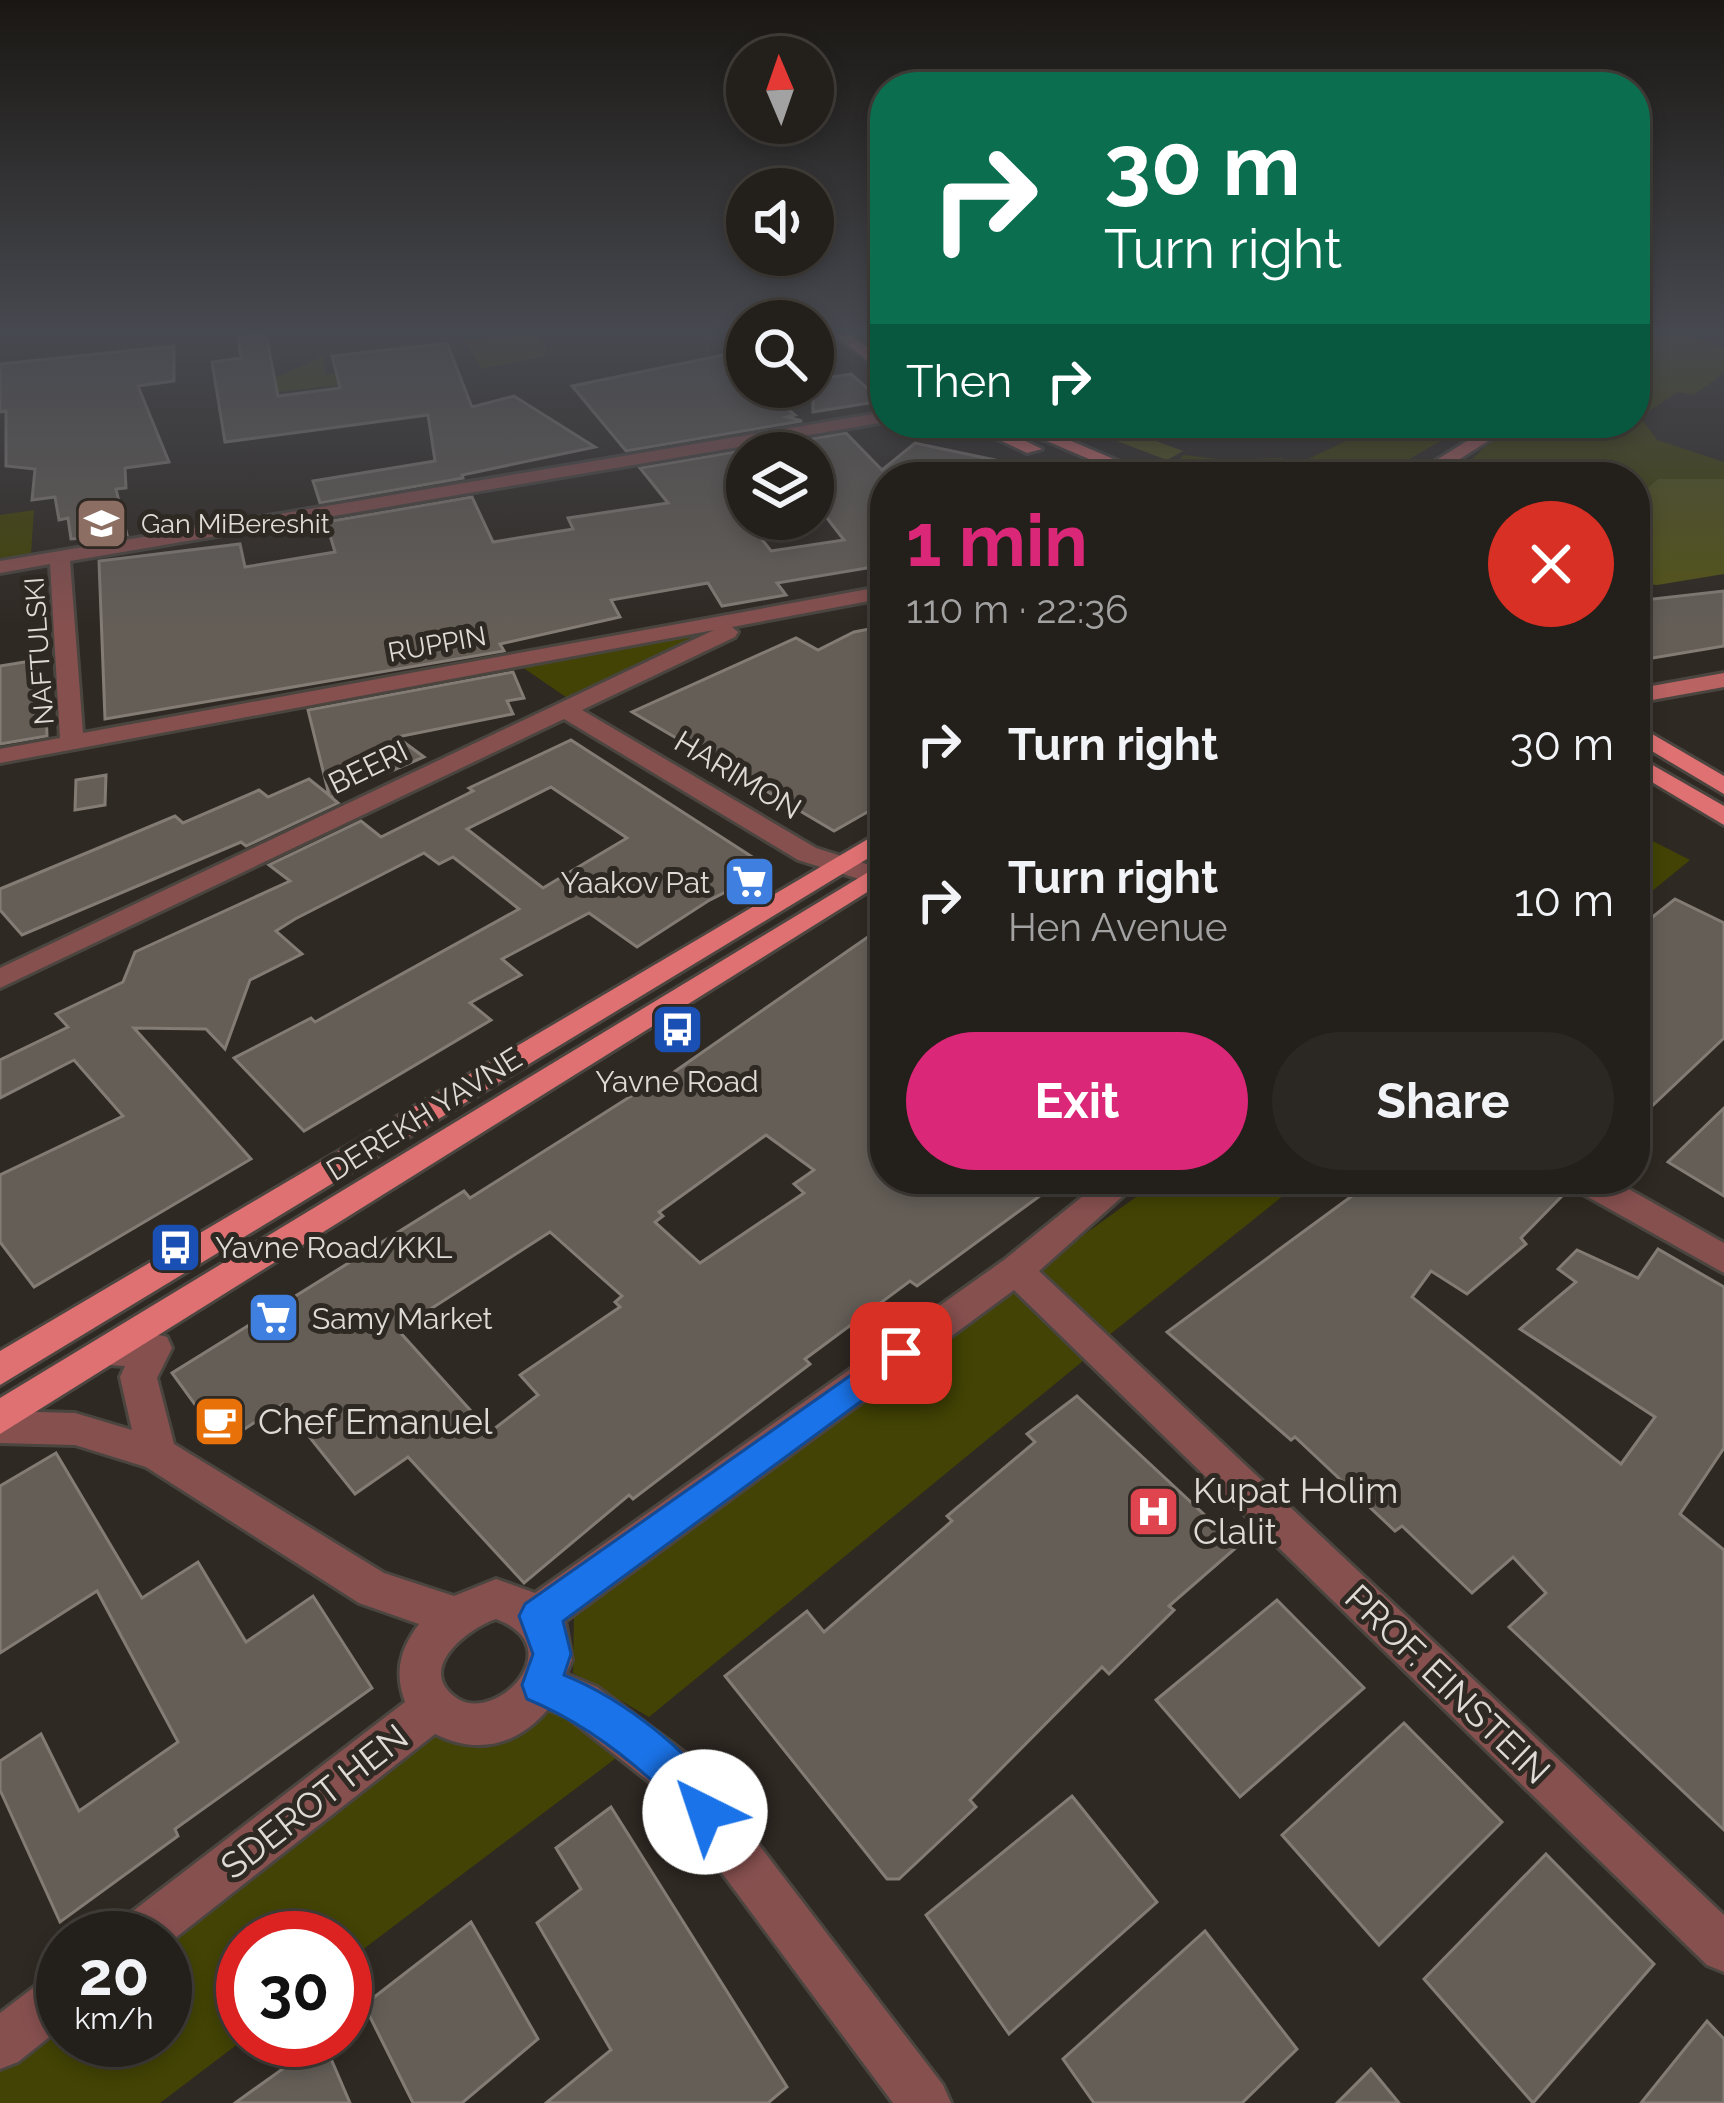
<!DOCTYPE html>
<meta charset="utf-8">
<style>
:root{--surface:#231f1a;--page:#2b2723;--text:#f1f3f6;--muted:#a3a2a2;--line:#403d39;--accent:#db2777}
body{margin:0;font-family:Raleway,sans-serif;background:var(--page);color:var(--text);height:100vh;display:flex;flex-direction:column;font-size:45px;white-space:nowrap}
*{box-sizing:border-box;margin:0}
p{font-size:39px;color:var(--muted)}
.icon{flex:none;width:66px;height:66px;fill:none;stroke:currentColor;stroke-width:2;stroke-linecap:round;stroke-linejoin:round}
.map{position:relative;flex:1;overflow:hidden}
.side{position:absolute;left:870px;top:462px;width:780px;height:732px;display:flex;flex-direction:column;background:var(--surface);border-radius:48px;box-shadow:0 6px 18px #0003,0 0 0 3px var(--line)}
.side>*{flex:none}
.top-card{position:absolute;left:870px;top:72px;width:780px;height:366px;border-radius:48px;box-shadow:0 6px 18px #0003,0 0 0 3px var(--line);background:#0b6e4f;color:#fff;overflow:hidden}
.needle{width:78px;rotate:358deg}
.tools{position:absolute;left:726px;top:36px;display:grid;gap:24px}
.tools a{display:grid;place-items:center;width:108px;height:108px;border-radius:50%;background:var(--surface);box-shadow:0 6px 18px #0003,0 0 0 3px var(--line);font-size:60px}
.speed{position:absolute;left:36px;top:1911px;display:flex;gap:24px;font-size:60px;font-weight:700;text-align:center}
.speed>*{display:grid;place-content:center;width:156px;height:156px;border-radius:50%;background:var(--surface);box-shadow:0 6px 18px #0003,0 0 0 3px var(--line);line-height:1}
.speed small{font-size:30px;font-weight:400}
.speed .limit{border:18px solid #d22;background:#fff;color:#111}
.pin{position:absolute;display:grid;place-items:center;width:102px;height:102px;color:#fff;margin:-51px;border-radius:24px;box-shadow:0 6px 18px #0006}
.me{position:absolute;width:132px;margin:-66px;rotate:319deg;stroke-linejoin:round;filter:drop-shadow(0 0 9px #0008)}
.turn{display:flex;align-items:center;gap:42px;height:252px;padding:0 36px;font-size:54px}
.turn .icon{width:156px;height:156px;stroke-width:2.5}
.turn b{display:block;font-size:84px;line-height:102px}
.then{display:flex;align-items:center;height:114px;padding:0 36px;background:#0003;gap:24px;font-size:45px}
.round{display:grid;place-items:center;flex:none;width:126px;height:126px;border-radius:63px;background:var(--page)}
.headline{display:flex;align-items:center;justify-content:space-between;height:204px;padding:0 36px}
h1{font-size:72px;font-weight:700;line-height:90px;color:var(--accent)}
.action{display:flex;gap:24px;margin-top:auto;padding:24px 36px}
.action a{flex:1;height:138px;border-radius:72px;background:var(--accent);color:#fff;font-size:48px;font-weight:700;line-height:138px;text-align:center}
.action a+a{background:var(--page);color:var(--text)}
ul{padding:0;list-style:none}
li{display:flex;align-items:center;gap:36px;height:156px;padding:0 36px}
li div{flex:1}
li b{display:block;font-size:45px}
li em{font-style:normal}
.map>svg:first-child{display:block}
.green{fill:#424304}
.forest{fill:#545516}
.building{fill:#645e57;stroke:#837c75;stroke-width:3;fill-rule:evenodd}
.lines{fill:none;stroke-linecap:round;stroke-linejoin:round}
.street-casing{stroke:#4b4540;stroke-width:6}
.secondary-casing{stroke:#4b4540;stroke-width:6}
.primary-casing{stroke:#4b4540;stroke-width:6}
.street{fill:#86504f;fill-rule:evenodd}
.secondary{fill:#b96363;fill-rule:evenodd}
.primary{fill:#e07173;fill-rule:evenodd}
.route{fill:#1a73e8;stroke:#114b97;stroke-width:3}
.labels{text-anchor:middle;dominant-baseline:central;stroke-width:10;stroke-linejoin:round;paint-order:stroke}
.far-poi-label{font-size:27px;fill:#dedad6;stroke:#2f2923;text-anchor:start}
.far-street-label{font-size:27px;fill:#dedad6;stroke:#2f2923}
.street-label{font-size:30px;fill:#dedad6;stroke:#2f2923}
.poi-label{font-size:30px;fill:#dedad6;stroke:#2f2923;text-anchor:start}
.near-poi-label{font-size:36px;fill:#dedad6;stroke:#2f2923;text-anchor:start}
.near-street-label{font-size:36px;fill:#dedad6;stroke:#2f2923}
</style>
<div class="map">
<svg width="1724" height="2103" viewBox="0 0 1724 2103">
<rect width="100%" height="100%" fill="#2f2923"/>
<g class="green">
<polygon points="1635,332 1675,332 1724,348 1724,373 1694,395 1678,392 1640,417 1657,440 1724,462 1724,479 1658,479 1635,499 1635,477 1453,477 1490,442 1518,423 1635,423"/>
<polygon points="536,334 546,348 545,356 481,369 466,341"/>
<polygon points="324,356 325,375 455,359 460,371 228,398"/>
<polygon points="1383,423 1471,423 1379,477 1302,477 1255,460 1208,473 1178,460 1184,455 1226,460 1281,458 1298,464"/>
<polygon points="34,510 31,554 0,558 0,515"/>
<polygon points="741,622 573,702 515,662"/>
<polygon points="1635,832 1690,860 1635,905"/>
<polygon points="1161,1179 1304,1179 1108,1336 1035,1270"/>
<polygon points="1012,1283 1089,1356 649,1717 573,1673 574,1615"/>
<polygon points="549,1702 624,1752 345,1963 345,1938 243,1938 243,2040 160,2103 0,2103 0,2068 63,2017 63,2040 165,2040 165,1938 417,1729"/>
</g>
<g class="forest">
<polygon points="1069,423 1108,423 1183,451 1167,460"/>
<polygon points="1658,479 1724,479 1724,574 1657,585 1635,583 1635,550 1652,545 1635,519 1635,499"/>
</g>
<g class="building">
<polygon points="266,334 278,396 340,388 332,356 447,343 472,407 514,396 595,447 462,475 463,478 320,503 313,481 435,461 428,415 225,442 212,362 241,358 238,337"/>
<polygon points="174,346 174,381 138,386 169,462 125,468 126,488 116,489 127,535 71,539 68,518 59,520 55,497 32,500 35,469 6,466 6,411 0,412 0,364"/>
<polygon points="723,355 747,375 747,387 761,387 795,415 787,417 802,421 626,451 572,386"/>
<polygon points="851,374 882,401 813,412 813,380"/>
<path d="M846 433 882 470 915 443 1014 464 1013 477H885V565L777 583 786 595 722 606 708 583 611 600 620 617 500 644 504 651 105 719 99 561 240 544 245 567 335 552 326 522 472 497 493 542 573 529 568 518 668 503 640 468ZM747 453H813V500L844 540 771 551 747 520Z"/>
<polygon points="1724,591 1724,646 1635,661 1635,601"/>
<polygon points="885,626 885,802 834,831 632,712 796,638 818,650 854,632"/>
<polygon points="37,660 39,710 46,709 47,736 0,744 0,666"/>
<polygon points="513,672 524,698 507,701 513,714 397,737 424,757 331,797 338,803 246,846 241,842 22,935 0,910 0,889 175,816 183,823 259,790 268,797 309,779 329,795 308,710"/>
<path d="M571 740 771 869 708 901 637 947 589 913 502 959 521 975 470 1003 491 1020 304 1131 234 1058 311 1018 315 1022 519 909 453 857 439 864 424 853 295 919 276 931 302 954 250 980 225 1049 206 1029 134 1028 251 1159 34 1287 0 1242V1175L123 1116 74 1060 0 1098V1060L68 1027 56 1014 123 982 135 952 290 881 269 865 361 821 381 837 473 791 469 788ZM551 787 627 838 543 888 467 829Z"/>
<polygon points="106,775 105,805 75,810 76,780"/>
<polygon points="1675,899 1724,923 1724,1038 1635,1122 1635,931"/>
<path d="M885 925V1179H1063L917 1286 910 1281 805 1359 810 1364 633 1499 629 1495 524 1583 408 1457 355 1494 283 1404 223 1443 172 1373 464 1191 470 1198 647 1086 651 1088ZM766 1135 814 1170 794 1184 804 1193 700 1263 655 1222 663 1216 659 1212ZM550 1232 622 1296 615 1302 620 1307 520 1375 538 1395 490 1432 398 1330Z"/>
<polygon points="1724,1108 1724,1196 1668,1162"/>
<polygon points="1375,1179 1536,1179 1564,1194 1521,1238 1526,1244 1467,1294 1431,1271 1412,1297 1621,1464 1655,1417 1520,1329 1576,1282 1558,1269 1577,1250 1638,1278 1658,1249 1724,1287 1724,1448 1680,1514 1724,1550 1724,1830 1509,1627 1546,1593 1513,1557 1472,1593 1402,1526 1395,1531 1295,1437 1291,1440 1167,1332"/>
<polygon points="1077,1396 1238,1546 1169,1606 1174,1610 1109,1674 1102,1667 970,1800 976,1807 899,1879 887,1879 725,1676 807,1611 824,1632 952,1521 947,1516 1035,1442 1027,1434"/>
<polygon points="56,1453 142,1598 198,1562 246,1642 313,1596 372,1688 175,1829 178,1836 60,1922 0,1790 0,1761 41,1734 79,1811 178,1742 97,1591 0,1653 0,1486"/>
<polygon points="1277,1600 1364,1688 1240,1797 1156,1700"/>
<polygon points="1404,1723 1502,1822 1379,1945 1282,1835"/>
<polygon points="1072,1796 1157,1902 1009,2034 926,1915"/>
<polygon points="611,1807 787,2087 768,2103 546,2103 611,2050 537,1923 581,1889 556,1848"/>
<polygon points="1546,1854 1654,1964 1533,2103 1424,1979"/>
<polygon points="471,1922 538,2039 462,2103 413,2103 364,2005"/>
<polygon points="1205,1931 1297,2049 1242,2103 1094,2103 1063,2059"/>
<polygon points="1707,2021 1724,2039 1724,2103 1641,2103"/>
<polygon points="323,2040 350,2103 235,2103"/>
<polygon points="1371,2069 1399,2103 1337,2103"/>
</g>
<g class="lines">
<defs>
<g id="street">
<polygon points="885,412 885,422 70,561 83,733 885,586 885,598 732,627 738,632 735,637 582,710 816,848 885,870 885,887 798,860 564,719 0,988 0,968 714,630 0,763 0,749 60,738 50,564 0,573 0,561"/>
<path d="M1104 1179H1142L1039 1271 1724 1915V1972L1707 1965 1014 1290 565 1621 572 1660 566 1674 597 1687 693 1759 943 2085 951 2103H893L661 1791 567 1717 548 1709C517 1746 477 1755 435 1734L165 1946V1938H113L120 1921 405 1702C394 1672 400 1649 419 1624L359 1603 146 1467 75 1445 0 1443V1411L75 1413 132 1430 120 1377 125 1366 95 1364 90 1353 95 1342C117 1335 145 1330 167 1337L172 1348 157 1378 174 1444 384 1573 454 1596 496 1579 535 1593 1004 1260ZM496 1619C572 1647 496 1723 458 1699 414 1671 466 1629 496 1619Z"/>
<polygon points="1568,1179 1611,1179 1724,1243 1724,1273 1572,1188"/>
<polygon points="63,1970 63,2026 18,2062 0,2069 0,2013 46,1978"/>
</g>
<g id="secondary">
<polygon points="1496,423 1517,423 1431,477 1409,477"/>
<polygon points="1724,673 1724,687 1635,703 1635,689"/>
</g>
<g id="primary">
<polygon points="830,332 847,332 885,361 885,374"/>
<polygon points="964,423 988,423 1042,449 1027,453"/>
<polygon points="1005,423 1029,423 1156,477 1131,477"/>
<polygon points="1635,724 1724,776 1724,794 1635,741"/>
<polygon points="1635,755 1724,806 1724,825 1635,772"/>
<polygon points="885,829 885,848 0,1385 0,1351"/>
<polygon points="885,862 885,881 0,1434 0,1398"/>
</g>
</defs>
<use href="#street" class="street-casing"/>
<use href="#secondary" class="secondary-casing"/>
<use href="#primary" class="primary-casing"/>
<use href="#street" class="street"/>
<use href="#secondary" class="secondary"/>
<use href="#primary" class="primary"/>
</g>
<linearGradient id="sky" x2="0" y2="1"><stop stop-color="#1a1713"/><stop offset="0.53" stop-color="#474950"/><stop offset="1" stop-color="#474950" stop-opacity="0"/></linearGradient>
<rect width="1724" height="627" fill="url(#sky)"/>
<path class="route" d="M901 1340 913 1344 917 1353 913 1363 563 1621 571 1654 564 1675C619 1697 702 1756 725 1812L719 1826 705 1832C682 1823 677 1803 659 1787 620 1751 576 1719 527 1699L522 1685 533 1654 519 1616 525 1604Z"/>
<defs>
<symbol id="school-square" viewBox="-11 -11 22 22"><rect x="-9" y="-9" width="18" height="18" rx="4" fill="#8d6e63" stroke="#2f2923"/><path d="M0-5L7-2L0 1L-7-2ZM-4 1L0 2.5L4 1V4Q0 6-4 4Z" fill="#fff"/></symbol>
<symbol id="supermarket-square" viewBox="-11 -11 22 22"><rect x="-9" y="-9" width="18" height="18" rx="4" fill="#3f7fe0" stroke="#2f2923"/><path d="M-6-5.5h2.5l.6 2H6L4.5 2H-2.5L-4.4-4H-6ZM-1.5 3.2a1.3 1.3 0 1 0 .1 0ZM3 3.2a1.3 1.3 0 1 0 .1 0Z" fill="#fff"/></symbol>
<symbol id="bus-square" viewBox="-11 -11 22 22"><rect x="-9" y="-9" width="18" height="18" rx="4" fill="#1a4fb4" stroke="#2f2923"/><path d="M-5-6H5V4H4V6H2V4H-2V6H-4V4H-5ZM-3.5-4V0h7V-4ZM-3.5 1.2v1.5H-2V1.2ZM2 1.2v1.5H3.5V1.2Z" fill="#fff"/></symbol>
<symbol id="cafe-square" viewBox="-11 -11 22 22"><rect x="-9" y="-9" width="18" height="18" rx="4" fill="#e8710a" stroke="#2f2923"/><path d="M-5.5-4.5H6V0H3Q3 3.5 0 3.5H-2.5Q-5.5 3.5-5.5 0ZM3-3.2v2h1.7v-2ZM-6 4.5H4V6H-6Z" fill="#fff"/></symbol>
<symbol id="hospital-square" viewBox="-11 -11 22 22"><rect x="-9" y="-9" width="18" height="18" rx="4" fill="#e0444e" stroke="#2f2923"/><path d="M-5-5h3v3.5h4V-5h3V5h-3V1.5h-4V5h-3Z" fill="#fff"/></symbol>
</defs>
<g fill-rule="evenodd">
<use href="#school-square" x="72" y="494" width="59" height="59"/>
<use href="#supermarket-square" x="720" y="852" width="59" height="59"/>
<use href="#bus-square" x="648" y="1000" width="59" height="59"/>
<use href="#bus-square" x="146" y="1218" width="59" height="59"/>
<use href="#supermarket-square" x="244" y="1288" width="59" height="59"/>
<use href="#cafe-square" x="190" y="1392" width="59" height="59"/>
<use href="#hospital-square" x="1124" y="1482" width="59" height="59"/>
</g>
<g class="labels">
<g class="far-poi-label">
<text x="141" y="523">Gan MiBereshit</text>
</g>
<g class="far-street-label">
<text transform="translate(437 644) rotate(-10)">RUPPIN</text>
<text transform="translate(39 651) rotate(-94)">NAFTULSKI</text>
</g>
<g class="street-label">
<text transform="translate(368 767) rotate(-26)">BEERI</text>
<text transform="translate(738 775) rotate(31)">HARIMON</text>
<text transform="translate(424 1114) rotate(-32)">DEREKH YAVNE</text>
</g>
<g class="poi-label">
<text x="710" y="882" text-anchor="end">Yaakov Pat</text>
<text x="677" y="1081" text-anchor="middle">Yavne Road</text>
<text x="215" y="1247">Yavne Road/KKL</text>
<text x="312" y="1318">Samy Market</text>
</g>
<g class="near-poi-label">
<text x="258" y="1421">Chef Emanuel</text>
<text x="1193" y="1490">Kupat Holim<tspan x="1193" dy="41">Clalit</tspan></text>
</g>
<g class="near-street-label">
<text transform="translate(1448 1684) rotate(44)">PROF. EINSTEIN</text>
<text transform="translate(314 1801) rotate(-38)">SDEROT HEN</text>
</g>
</g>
</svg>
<div class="tools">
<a><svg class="needle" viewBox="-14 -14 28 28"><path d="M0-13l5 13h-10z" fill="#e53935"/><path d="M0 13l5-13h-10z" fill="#a3a2a2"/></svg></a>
<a><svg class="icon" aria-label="sound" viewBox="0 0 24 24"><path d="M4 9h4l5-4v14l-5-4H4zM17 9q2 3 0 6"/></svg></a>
<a><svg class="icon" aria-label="search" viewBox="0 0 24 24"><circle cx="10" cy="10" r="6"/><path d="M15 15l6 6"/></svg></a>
<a><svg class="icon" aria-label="layers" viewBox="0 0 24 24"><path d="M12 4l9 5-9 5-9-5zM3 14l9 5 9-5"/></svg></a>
</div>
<div class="speed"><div>20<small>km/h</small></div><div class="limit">30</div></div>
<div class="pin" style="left:901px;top:1353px;background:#d93025"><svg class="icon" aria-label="arrive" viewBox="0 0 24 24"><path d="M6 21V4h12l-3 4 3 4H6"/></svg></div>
<svg class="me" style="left:705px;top:1812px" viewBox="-20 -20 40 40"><circle r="19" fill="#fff"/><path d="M0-13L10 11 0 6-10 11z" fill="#1a73e8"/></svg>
<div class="top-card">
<div class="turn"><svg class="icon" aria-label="right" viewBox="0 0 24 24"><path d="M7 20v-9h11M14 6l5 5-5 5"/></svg><div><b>30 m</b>Turn right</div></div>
<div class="then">Then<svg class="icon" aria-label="right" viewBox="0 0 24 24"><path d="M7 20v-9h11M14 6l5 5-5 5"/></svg></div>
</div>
<section class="side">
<div class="headline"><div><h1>1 min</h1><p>110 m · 22:36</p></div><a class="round" style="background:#d93025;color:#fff"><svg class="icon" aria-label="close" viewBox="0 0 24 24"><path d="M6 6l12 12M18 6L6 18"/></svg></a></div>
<ul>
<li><svg class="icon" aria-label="right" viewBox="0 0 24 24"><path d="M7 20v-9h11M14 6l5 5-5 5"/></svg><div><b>Turn right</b></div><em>30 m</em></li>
<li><svg class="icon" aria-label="right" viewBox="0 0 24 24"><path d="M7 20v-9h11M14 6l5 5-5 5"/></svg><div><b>Turn right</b><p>Hen Avenue</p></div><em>10 m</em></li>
</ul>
<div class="action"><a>Exit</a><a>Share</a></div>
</section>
</div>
